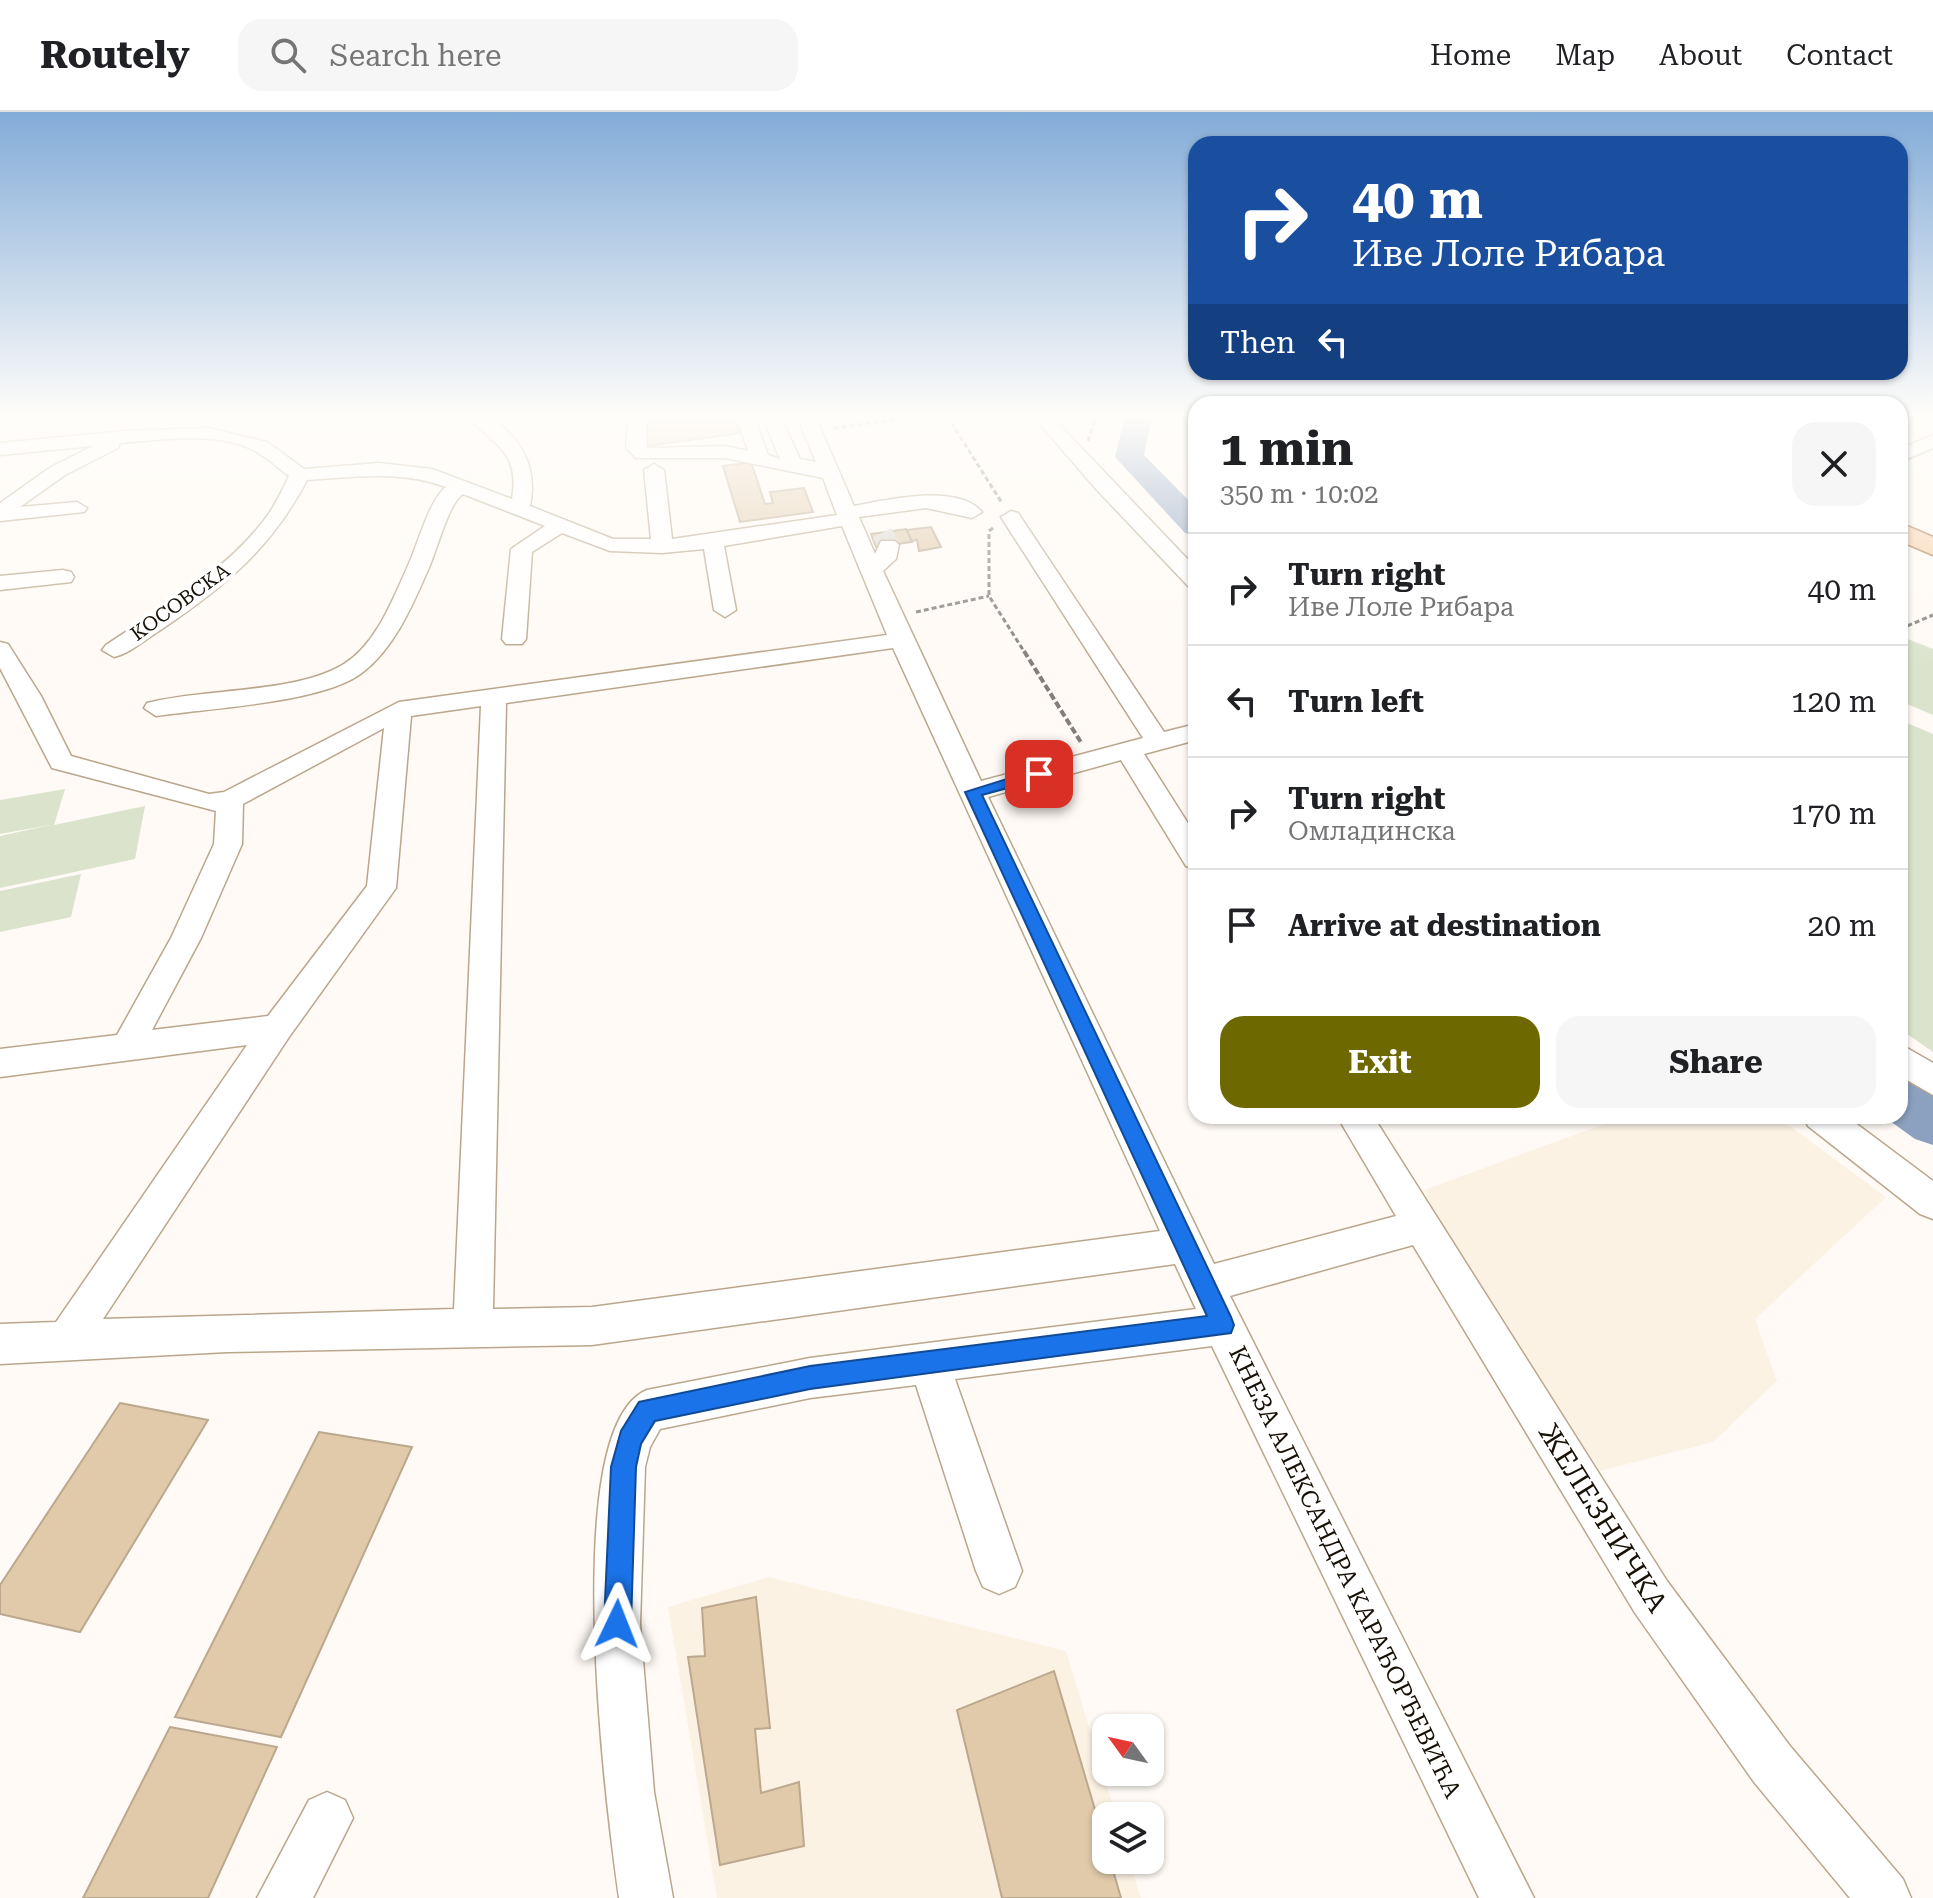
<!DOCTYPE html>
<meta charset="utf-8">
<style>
:root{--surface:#fff;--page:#f6f6f6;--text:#202124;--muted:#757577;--line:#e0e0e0;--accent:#6e6800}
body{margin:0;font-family:"Roboto Serif",serif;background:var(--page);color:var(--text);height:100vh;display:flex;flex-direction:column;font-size:30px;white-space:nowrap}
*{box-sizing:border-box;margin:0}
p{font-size:26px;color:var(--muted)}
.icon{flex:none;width:44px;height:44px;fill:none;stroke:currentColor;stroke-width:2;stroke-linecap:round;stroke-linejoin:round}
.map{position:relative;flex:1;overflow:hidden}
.side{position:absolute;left:1188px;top:284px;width:720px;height:728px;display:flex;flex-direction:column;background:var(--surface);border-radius:24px;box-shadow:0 2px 6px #0004}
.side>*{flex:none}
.hud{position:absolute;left:1188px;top:24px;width:720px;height:244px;border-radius:24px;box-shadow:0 2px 6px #0004;background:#1a4fa0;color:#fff;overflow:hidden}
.needle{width:52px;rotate:303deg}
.buttons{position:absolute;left:1092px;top:1602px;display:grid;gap:16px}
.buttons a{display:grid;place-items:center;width:72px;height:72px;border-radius:16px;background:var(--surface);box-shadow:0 2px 6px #0004;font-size:40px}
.pin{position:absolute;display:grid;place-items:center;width:68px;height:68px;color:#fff;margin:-34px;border-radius:16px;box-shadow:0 4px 12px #0006}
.me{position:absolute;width:88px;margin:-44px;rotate:2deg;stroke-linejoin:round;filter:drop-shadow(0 0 6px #0008)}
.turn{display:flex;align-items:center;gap:28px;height:168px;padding:0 32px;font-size:36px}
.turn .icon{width:104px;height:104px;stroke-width:2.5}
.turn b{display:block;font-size:56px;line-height:68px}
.then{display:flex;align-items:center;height:76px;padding:0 32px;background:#0003;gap:16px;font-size:30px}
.round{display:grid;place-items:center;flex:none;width:84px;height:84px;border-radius:24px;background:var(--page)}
.overview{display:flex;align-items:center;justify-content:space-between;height:136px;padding:0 32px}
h1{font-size:48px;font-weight:700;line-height:60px}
.button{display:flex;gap:16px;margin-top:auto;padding:16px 32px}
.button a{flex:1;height:92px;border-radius:24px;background:var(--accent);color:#fff;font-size:32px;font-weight:700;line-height:92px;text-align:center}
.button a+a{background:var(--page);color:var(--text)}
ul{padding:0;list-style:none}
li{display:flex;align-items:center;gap:24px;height:112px;padding:0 32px;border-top:2px solid var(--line)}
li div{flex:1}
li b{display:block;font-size:30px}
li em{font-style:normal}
header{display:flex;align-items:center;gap:48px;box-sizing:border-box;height:112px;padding:0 40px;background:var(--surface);border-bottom:2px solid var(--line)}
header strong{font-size:38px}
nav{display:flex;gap:44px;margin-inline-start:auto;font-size:28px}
.search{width:560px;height:72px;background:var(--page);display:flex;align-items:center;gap:20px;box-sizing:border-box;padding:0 28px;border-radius:24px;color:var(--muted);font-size:30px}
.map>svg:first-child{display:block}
.built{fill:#fcf2e4}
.green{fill:#dbe3cd}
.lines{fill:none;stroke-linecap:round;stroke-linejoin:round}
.river{fill:#8ca1bf;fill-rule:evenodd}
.building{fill:#e1caaa;stroke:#bba88e;stroke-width:2}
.minor-tunnel{stroke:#dcd7d1;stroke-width:21;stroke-dasharray:21 10;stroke-linecap:butt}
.minor-casing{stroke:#baa68c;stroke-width:3}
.major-casing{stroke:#a5784b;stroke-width:3}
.path-far1{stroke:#847e76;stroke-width:3;stroke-dasharray:5 3;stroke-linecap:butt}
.path{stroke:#847e76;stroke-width:4;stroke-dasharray:7 3;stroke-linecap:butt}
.minor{fill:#fff;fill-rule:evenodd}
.major{fill:#f7cfa9;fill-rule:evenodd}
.route{fill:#1a73e8;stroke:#114b97;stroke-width:2}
.labels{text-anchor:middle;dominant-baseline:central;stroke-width:8;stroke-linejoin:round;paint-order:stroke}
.far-street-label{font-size:20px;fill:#181107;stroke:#fff}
.street-label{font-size:24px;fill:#181107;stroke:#fff}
.near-street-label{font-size:28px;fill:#181107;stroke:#fff}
</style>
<header>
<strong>Routely</strong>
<div class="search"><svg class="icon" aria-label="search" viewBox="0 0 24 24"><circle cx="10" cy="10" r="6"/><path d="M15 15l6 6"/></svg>Search here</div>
<nav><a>Home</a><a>Map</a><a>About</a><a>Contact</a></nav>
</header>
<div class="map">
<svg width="1933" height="1786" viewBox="0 0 1933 1786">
<rect width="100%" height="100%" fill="#fffaf5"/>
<g class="built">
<polygon points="1626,1004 1770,1004 1791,1015 1886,1085 1755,1207 1777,1269 1713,1330 1600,1359 1444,1118 1424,1078"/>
<polygon points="769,1465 1066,1539 1116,1704 1106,1704 1106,1748 1129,1748 1141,1786 717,1786 668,1495"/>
</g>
<g class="green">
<polygon points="1900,524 1933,537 1933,603 1900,589"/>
<polygon points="1900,608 1933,622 1933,940 1900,917"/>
<polygon points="65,677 54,713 145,694 135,747 0,776 0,724 50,713 0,722 0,688"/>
<polygon points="81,762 71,805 0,820 0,779"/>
</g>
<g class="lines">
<g class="river">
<polygon points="1125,304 1152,304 1144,343 1196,396 1196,423 1185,421 1115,345"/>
<polygon points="1900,966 1933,983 1933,1033 1915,1027 1883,1004 1900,1004"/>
</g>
</g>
<g class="building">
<polygon points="678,304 735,304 742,321 647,334 641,308"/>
<polygon points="751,350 765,392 773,391 770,380 804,376 813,400 740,410 723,354"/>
<polygon points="931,415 941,435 919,439 917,428 912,429 906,418"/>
<polygon points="906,417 912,430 876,435 871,422"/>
<polygon points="120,1291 208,1308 80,1520 0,1502 0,1473"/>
<polygon points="319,1320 412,1335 281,1625 175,1605"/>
<polygon points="756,1485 770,1616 755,1617 761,1681 799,1670 804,1734 720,1753 688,1545 705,1544 702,1496"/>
<polygon points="1054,1559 1106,1735 1106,1748 1110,1748 1121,1786 1002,1786 957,1598"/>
<polygon points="170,1615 277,1635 208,1786 83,1786"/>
</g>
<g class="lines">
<polyline class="minor-tunnel" points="882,421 888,433"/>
<defs>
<g id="minor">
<path d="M467 304H488C521 325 538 355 530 394L613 427H651L644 358 654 352 664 358 672 427 837 403 823 366 725 346H636L626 336 628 304H646L647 336 725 334 748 339 736 304H754L768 343 780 347 762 304H780L800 347 816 350 797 304H815L854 394C887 388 957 371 982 400L972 406 926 396 859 405 875 442 881 429H895L899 433 896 447 883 459 981 669 1143 626 1001 405 1011 399 1018 401 1164 620 1196 612V628L1144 642 1196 724V757L1186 754 1121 648 988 685 1214 1152 1396 1104 1337 1004H1373L1667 1469 1790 1634 1903 1767 1911 1786H1850L1754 1670 1635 1501 1413 1133 1230 1184 1534 1786H1479L1212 1234 955 1267 1022 1459 1015 1475 999 1482 983 1475 976 1459 916 1273 810 1286 660 1317 650 1335 645 1355 640 1512 654 1680 673 1786H619C607 1701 557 1315 647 1278L810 1246 1196 1197 1175 1152 592 1233 227 1240 0 1252V1212L56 1210 247 933 0 965V937L117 923 171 826 214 732 216 699 52 656 0 556V530L8 532 41 584 71 644 209 682 224 680 399 590 887 523 842 414 724 434 736 498 725 505 714 498 704 437 662 441 610 439 562 421 532 440 526 527 522 532H506L502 527 511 437 545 414 463 382C448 392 437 439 428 458 412 494 395 535 363 560 325 591 208 596 156 604L144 596 147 591C204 576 295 582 344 552 376 532 392 489 407 456 417 436 429 387 446 375 401 358 354 365 307 368 271 437 225 474 162 517 147 526 131 541 114 545L102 538 106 533C161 496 224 461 265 407 275 394 282 379 289 364 278 356 266 344 253 338 216 319 160 328 120 331L118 336 65 363 20 395 77 390 87 396 84 400 0 409V391L51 355 93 334 0 343V331L124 319 208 316 267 330 304 357 379 351 432 357 512 387C520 338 494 334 467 304ZM893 536 1160 1119 592 1195 493 1197 506 591ZM481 594 454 1197 103 1207 289 925 396 776 411 604ZM384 616 367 774 268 904 152 918 201 826 242 732 243 692Z"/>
<polygon points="1033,304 1051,304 1196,456 1196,476 1188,474 1096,377"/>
<polygon points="1933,323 1933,336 1900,350 1900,337"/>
<polygon points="63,458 71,460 74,465 71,470 0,478 0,464"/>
<polygon points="1900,932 1933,951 1933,983 1900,964"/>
<polygon points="1803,1004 1846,1004 1933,1069 1933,1107 1920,1102 1808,1014"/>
<polygon points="327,1680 345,1688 353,1706 313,1786 257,1786 309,1688"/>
</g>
<polygon id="major" points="1900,411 1933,425 1933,443 1900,429"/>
</defs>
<use href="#minor" class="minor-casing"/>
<use href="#major" class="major-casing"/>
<g class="path-far1">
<polyline points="947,304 1002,391"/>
<polyline points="834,316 924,304"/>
<polyline points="1088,329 1096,304"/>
<polyline points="993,416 989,419 989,484 1025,541"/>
<polyline points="916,500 989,484"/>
<polyline points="1900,517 1933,503"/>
</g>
<polyline class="path" points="1024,539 1082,632"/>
<use href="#minor" class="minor"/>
<use href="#major" class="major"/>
</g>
<linearGradient id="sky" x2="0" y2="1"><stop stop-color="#83acd8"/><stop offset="0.55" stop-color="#fffdfa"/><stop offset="1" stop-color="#fffdfa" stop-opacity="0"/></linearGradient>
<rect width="1933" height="554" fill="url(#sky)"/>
<polygon class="route" points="1039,657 1044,659 1044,666 982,683 1231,1205 1234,1213 1231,1221 810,1277 655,1309 641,1332 636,1355 631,1512 627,1521 617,1525 608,1521 604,1512 611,1355 621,1319 639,1290 810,1254 1207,1204 965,680"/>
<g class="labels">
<g class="far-street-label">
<text transform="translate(180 490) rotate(-36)">КОСОВСКА</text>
</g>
<g class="street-label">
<text transform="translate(1345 1460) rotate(64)">КНЕЗА АЛЕКСАНДРА КАРАЂОРЂЕВИЋА</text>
</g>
<g class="near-street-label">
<text transform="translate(1603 1406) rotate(58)">ЖЕЛЕЗНИЧКА</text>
</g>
</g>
</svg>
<div class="buttons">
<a><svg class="needle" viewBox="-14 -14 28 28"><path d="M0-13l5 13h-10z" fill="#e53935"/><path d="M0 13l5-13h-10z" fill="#757577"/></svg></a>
<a><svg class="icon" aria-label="layers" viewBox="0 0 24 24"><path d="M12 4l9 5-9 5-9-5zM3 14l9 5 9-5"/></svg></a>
</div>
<div class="pin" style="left:1039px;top:662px;background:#d93025"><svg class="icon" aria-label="arrive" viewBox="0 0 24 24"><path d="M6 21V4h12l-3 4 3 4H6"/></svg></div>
<svg class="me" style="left:617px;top:1512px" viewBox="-20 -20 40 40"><path d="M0-17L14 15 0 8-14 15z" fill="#1a73e8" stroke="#fff" stroke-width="4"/></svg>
<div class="hud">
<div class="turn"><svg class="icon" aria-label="right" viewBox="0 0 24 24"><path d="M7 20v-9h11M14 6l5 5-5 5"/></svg><div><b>40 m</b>Иве Лоле Рибара</div></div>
<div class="then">Then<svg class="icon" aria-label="left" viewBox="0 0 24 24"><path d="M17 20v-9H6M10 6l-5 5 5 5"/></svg></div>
</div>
<section class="side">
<div class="overview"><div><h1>1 min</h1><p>350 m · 10:02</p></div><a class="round"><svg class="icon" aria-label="close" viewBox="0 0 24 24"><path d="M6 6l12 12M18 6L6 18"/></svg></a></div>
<ul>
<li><svg class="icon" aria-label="right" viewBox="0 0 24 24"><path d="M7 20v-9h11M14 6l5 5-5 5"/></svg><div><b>Turn right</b><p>Иве Лоле Рибара</p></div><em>40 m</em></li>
<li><svg class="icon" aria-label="left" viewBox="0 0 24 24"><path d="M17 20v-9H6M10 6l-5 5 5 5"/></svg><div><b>Turn left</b></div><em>120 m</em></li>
<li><svg class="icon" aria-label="right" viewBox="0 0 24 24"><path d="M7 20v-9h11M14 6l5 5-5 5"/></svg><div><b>Turn right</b><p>Омладинска</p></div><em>170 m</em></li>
<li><svg class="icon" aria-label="arrive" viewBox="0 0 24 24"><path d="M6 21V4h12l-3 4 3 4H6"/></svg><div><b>Arrive at destination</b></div><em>20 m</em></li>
</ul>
<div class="button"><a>Exit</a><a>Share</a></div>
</section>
</div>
